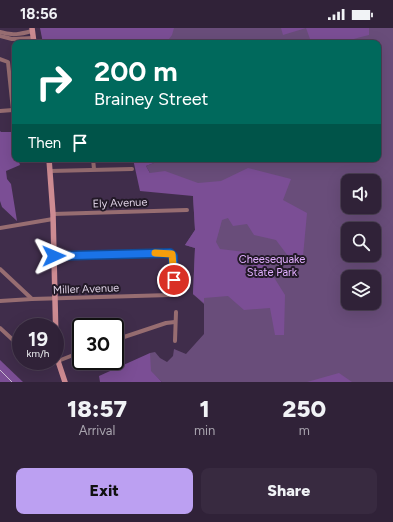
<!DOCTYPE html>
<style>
:root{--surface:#302238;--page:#382a40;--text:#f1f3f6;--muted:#a8a4ae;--line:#4b3f53;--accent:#bca0f2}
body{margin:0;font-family:Figtree,sans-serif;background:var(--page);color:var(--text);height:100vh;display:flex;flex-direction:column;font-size:15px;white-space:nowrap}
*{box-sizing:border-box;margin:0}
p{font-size:13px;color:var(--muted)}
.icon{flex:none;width:22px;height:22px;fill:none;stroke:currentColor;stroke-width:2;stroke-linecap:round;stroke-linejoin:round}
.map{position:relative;height:354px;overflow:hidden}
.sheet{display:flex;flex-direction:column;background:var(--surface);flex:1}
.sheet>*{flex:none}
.banner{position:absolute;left:12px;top:12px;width:369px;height:122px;border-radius:8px;box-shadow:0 4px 16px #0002,0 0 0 1px var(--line);background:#00695c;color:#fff;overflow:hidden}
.fabs{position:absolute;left:341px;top:146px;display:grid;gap:8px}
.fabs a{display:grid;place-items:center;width:40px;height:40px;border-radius:8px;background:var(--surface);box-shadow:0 4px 16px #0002,0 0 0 1px var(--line);font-size:20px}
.speed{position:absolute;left:12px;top:290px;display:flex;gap:8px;font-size:20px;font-weight:700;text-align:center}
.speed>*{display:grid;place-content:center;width:52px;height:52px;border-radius:50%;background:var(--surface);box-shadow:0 4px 16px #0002,0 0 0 1px var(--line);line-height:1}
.speed small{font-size:10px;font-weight:400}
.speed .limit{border:2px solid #111;border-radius:6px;background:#fff;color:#111}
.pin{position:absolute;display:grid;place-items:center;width:34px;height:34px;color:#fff;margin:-17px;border:2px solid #fff;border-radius:50%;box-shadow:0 1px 4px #0007}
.me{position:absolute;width:44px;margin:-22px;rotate:89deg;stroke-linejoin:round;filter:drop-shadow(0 0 3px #0008)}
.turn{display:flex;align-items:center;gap:14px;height:84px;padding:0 16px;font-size:18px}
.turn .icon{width:52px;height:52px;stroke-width:2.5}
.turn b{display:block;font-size:28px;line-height:34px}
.then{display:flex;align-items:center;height:38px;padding:0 16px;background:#0003;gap:8px;font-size:15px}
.eta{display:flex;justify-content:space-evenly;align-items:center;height:68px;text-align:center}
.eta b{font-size:24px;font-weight:800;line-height:28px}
.button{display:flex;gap:8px;margin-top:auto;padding:8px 16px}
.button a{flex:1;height:46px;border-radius:8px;background:var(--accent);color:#111;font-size:16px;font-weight:800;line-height:46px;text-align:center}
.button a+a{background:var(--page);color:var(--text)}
.status{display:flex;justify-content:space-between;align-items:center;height:28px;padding:0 20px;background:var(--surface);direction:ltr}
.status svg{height:11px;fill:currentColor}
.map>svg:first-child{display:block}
.green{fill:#694d7a;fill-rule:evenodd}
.forest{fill:#7b4e95}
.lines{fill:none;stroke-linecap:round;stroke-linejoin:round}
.minor{stroke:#976d71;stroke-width:4}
.secondary{stroke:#cd8b92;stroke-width:5.5}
.rail{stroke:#cbbed3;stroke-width:1}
.route-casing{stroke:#114b97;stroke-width:10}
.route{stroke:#1a73e8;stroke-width:7}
.slow{stroke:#f59e0b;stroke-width:7}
.labels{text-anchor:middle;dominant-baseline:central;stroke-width:4;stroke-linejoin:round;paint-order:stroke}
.street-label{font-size:11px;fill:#ded2e5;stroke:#221927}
.park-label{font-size:11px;fill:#e0aefd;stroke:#221927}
</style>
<div class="status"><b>18:56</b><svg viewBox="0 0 49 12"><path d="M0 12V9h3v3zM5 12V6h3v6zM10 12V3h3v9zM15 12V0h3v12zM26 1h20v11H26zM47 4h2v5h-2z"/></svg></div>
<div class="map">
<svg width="393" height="354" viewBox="0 0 393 354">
<rect width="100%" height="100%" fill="#402d4b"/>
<path class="green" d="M41 0H393V354H162L150 343V325L155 324 160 330 167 334 173 328 174 321 186 326 204 306V276L193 266 195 220 185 217 195 202 193 168 150 145 146 138 159 133 158 131H378V15H43ZM348 153H374V179H348ZM348 201H374V227H348ZM348 249H374V275H348Z"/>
<g class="forest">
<polygon points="40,0 174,0 172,7 166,15 43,15"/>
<path d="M281 0H369V7C349 12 330 19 310 11L306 0 283 7Z"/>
<polygon points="0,103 1,104 11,104 15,119 15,131 18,131 20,137 6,143 7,151 11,156 17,193 2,179 0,173"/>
<polygon points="133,131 159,131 159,133 146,138 150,145 165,143 198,155 221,153 248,140 291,151 283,172 307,185 303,228 288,228 276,212 254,207 247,196 233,198 228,190 222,192 216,214 220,221 245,224 240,232 244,239 265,235 285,267 284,307 275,307 270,280 244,282 228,268 204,270 204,275 193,266 195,220 185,217 195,202 193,168 140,163"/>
<polygon points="150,325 151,343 162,354 100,354 99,348"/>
<polygon points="0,332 23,354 0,354"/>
<polygon points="339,345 352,354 307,354"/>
</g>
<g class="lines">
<g class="minor">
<path d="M0 4C12 8 21 6 32 3"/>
<polyline points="0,8 12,11 33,10"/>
<polyline points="0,31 8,34 13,82"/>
<polyline points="0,83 13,82"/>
<polyline points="93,131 94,141"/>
<polyline points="50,143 132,141"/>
<polyline points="53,186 187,182"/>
<polyline points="0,200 53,191"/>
<polyline points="0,241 32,271"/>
<polyline points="0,273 32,271 170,267 174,264 173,228 170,225 54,228"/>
<polyline points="0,300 13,312 21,314"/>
<polyline points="115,312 166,295 175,294"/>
<polyline points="175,313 176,284"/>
<polyline points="58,333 81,324"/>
</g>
<g class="secondary">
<polyline points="32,0 34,15"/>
<polyline points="49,131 53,186 56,314 58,333 65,354"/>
</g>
<polyline class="rail" points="0,342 12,354"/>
</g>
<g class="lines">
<defs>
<polyline id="route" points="54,228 170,225 173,228 174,252"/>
</defs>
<use href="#route" class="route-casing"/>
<use href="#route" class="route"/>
<polyline class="slow" points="155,225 172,226 173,237"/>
</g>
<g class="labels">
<g class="street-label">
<text transform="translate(120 175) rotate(-2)">Ely Avenue</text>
<text transform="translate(86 261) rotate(-2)">Miller Avenue</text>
</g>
<g class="park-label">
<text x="272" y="231">Cheesequake<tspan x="272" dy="13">State Park</tspan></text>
</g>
</g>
</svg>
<div class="fabs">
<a><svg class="icon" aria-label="sound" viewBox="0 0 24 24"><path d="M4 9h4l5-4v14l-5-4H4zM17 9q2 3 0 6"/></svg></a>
<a><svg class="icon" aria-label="search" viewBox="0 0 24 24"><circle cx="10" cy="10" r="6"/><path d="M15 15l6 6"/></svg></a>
<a><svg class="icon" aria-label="layers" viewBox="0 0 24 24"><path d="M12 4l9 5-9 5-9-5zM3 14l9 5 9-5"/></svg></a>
</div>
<div class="speed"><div>19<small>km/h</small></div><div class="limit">30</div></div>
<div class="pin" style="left:174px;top:252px;background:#d93025"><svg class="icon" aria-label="arrive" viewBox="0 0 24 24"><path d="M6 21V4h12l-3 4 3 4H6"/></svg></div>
<svg class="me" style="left:54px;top:228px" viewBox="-20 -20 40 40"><path d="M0-17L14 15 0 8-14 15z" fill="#1a73e8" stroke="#fff" stroke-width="4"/></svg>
<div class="banner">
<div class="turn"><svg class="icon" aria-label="right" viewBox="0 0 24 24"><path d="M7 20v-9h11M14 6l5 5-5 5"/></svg><div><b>200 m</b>Brainey Street</div></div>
<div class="then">Then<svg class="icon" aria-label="arrive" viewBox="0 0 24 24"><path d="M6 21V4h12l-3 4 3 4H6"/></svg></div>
</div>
</div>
<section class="sheet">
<div class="eta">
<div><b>18:57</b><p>Arrival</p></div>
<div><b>1</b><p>min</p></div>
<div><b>250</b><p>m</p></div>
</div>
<div class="button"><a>Exit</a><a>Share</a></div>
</section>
